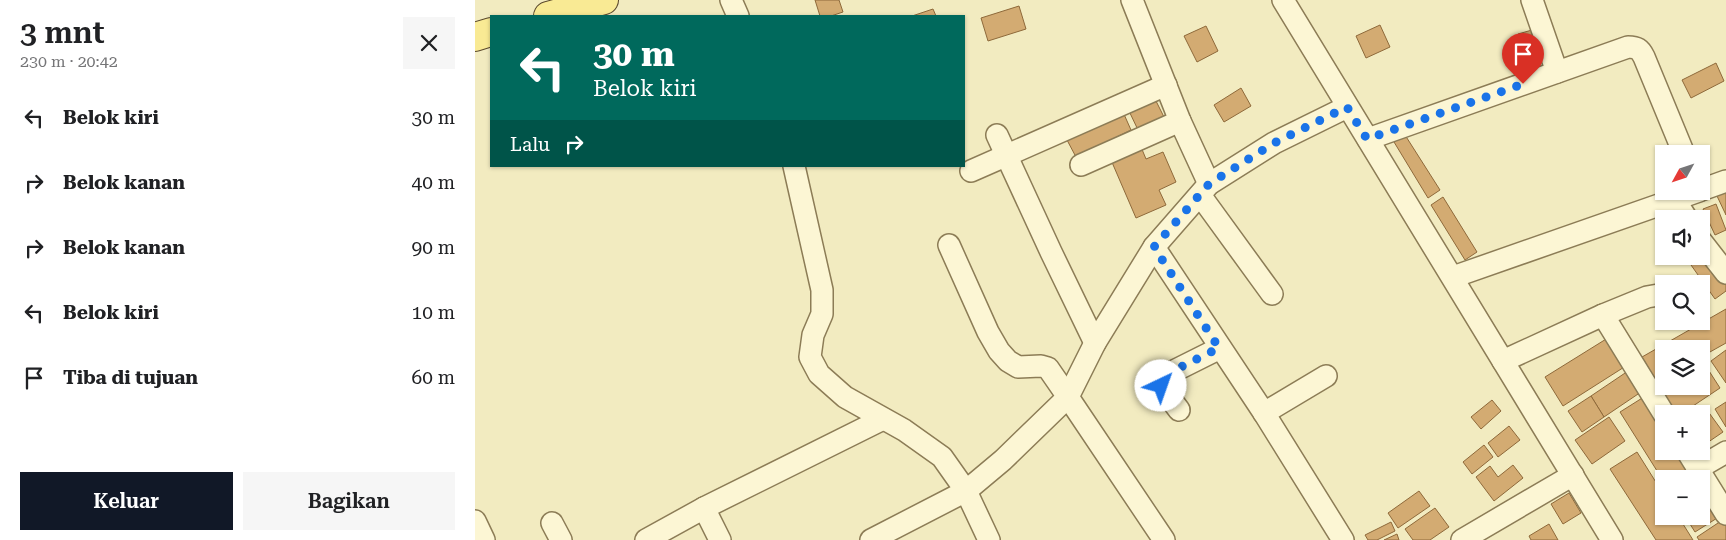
<!DOCTYPE html>
<html lang="id">
<meta charset="utf-8">
<style>
:root{--surface:#fff;--page:#f6f6f6;--text:#202124;--muted:#757577;--accent:#111827}
body{margin:0;font-family:"Roboto Serif",serif;background:var(--page);color:var(--text);height:100vh;display:flex;flex-direction:column;font-size:19px;white-space:nowrap}
*{box-sizing:border-box;margin:0}
p{font-size:16px;color:var(--muted)}
.icon{flex:none;width:28px;height:28px;fill:none;stroke:currentColor;stroke-width:2;stroke-linecap:round;stroke-linejoin:round}
.map{position:relative;flex:1;overflow:hidden}
.sheet{display:flex;flex-direction:column;background:var(--surface);width:475px}
.sheet>*{flex:none}
.guide{position:absolute;left:15px;top:15px;width:475px;height:152px;border-radius:0px;box-shadow:0 1px 4px #0004;background:#00695c;color:#fff;overflow:hidden}
.needle{width:32px;rotate:230deg}
.controls{position:absolute;left:1180px;top:145px;display:grid;gap:10px}
.controls a{display:grid;place-items:center;width:55px;height:55px;border-radius:0px;background:var(--surface);box-shadow:0 1px 4px #0004;font-size:25px}
.pin{position:absolute;display:grid;place-items:center;width:42px;height:42px;color:#fff;margin:-51px -21px;border-radius:50% 50% 50% 0;rotate:-45deg;box-shadow:0 0 5px #0007}
.pin .icon{rotate:45deg}
.me{position:absolute;width:55px;margin:-28px;rotate:42deg;stroke-linejoin:round;filter:drop-shadow(0 0 4px #0008)}
.turn{display:flex;align-items:center;gap:18px;height:105px;padding:0 20px;font-size:22px}
.turn .icon{width:65px;height:65px;stroke-width:2.5}
.turn b{display:block;font-size:35px;line-height:42px}
.then{display:flex;align-items:center;height:48px;padding:0 20px;background:#0003;gap:10px;font-size:19px}
.round{display:grid;place-items:center;flex:none;width:52px;height:52px;border-radius:0px;background:var(--page)}
.overview{display:flex;align-items:center;justify-content:space-between;height:85px;padding:0 20px}
h1{font-size:30px;font-weight:600;line-height:38px}
.action{display:flex;gap:10px;margin-top:auto;padding:10px 20px}
.action a{flex:1;height:58px;border-radius:0px;background:var(--accent);color:#fff;font-size:20px;font-weight:600;line-height:58px;text-align:center}
.action a+a{background:var(--page);color:var(--text)}
ul{padding:0;list-style:none}
li{display:flex;align-items:center;gap:15px;height:65px;padding:0 20px}
li div{flex:1}
li b{display:block;font-size:19px}
li em{font-style:normal}
main{display:flex;flex:1;min-height:0}
.map>svg:first-child{display:block}
.building{fill:#d3ab72;stroke:#8e693a}
.lines{fill:none;stroke-linecap:round;stroke-linejoin:round}
.minor-casing{stroke:#8c7c56;stroke-width:24}
.major-casing{stroke:#5a482b;stroke-width:30}
.minor{stroke:#fcf6d4;stroke-width:21}
.major{stroke:#f9ea94;stroke-width:28}
.route{stroke:#1a73e8;stroke-width:9;stroke-dasharray:0 16.2}
</style>
<main>
<section class="sheet">
<div class="overview"><div><h1>3 mnt</h1><p>230 m · 20:42</p></div><a class="round"><svg class="icon" aria-label="close" viewBox="0 0 24 24"><path d="M6 6l12 12M18 6L6 18"/></svg></a></div>
<ul>
<li><svg class="icon" aria-label="left" viewBox="0 0 24 24"><path d="M17 20v-9H6M10 6l-5 5 5 5"/></svg><div><b>Belok kiri</b></div><em>30 m</em></li>
<li><svg class="icon" aria-label="right" viewBox="0 0 24 24"><path d="M7 20v-9h11M14 6l5 5-5 5"/></svg><div><b>Belok kanan</b></div><em>40 m</em></li>
<li><svg class="icon" aria-label="right" viewBox="0 0 24 24"><path d="M7 20v-9h11M14 6l5 5-5 5"/></svg><div><b>Belok kanan</b></div><em>90 m</em></li>
<li><svg class="icon" aria-label="left" viewBox="0 0 24 24"><path d="M17 20v-9H6M10 6l-5 5 5 5"/></svg><div><b>Belok kiri</b></div><em>10 m</em></li>
<li><svg class="icon" aria-label="arrive" viewBox="0 0 24 24"><path d="M6 21V4h12l-3 4 3 4H6"/></svg><div><b>Tiba di tujuan</b></div><em>60 m</em></li>
</ul>
<div class="action"><a>Keluar</a><a>Bagikan</a></div>
</section>
<div class="map">
<svg width="1251" height="540" viewBox="0 0 1251 540">
<rect width="100%" height="100%" fill="#f2ebc0"/>
<g class="building">
<polygon points="340,0 364,0 368,12 356,16 345,16"/>
<polygon points="544,6 551,29 513,41 506,18"/>
<polygon points="458,9 461,16 437,16"/>
<polygon points="905,25 915,47 891,58 881,36"/>
<polygon points="731,26 743,51 722,62 709,36"/>
<polygon points="1064,28 1073,55 1052,62 1043,34"/>
<polygon points="1241,63 1249,81 1216,98 1207,80"/>
<polygon points="766,88 776,106 749,122 739,105"/>
<polygon points="680,99 690,119 664,132 654,111"/>
<polygon points="648,112 656,130 601,157 592,140"/>
<polygon points="930,135 965,190 953,198 919,142"/>
<polygon points="666,147 671,159 688,152 701,182 684,190 691,205 661,218 636,160"/>
<polygon points="1251,192 1251,215 1242,196"/>
<polygon points="968,197 1002,252 990,260 956,205"/>
<polygon points="1241,204 1251,230 1240,235 1228,209"/>
<polygon points="1232,253 1251,278 1251,291 1240,299 1216,265"/>
<polygon points="1251,309 1251,343 1226,357 1226,349 1189,349 1189,378 1182,382 1167,357"/>
<polygon points="1136,336 1154,364 1088,406 1070,377"/>
<polygon points="1251,350 1251,383 1236,361"/>
<polygon points="1227,360 1245,388 1206,414 1200,414 1183,389 1189,385 1226,386"/>
<polygon points="1156,369 1169,390 1129,417 1116,396"/>
<polygon points="1172,395 1189,422 1189,451 1207,451 1224,479 1189,479 1189,482 1145,412"/>
<polygon points="1116,396 1129,417 1107,432 1093,411"/>
<polygon points="1017,400 1026,411 1006,429 996,417"/>
<polygon points="1251,402 1251,427 1240,409"/>
<polygon points="1232,410 1248,432 1226,447 1226,414"/>
<polygon points="1134,417 1150,441 1117,464 1100,440"/>
<polygon points="1034,426 1045,440 1023,457 1013,443"/>
<polygon points="1009,445 1018,457 997,474 988,462"/>
<polygon points="1162,452 1189,495 1189,516 1203,516 1218,540 1181,540 1135,469"/>
<polygon points="1038,465 1048,478 1019,501 1001,477 1015,466 1023,477"/>
<polygon points="1226,482 1247,515 1220,532 1210,516 1226,516"/>
<polygon points="944,491 955,506 923,528 913,513"/>
<polygon points="1094,493 1106,513 1088,524 1076,504"/>
<polygon points="960,508 974,527 955,540 938,540 930,529"/>
<polygon points="1249,519 1251,523 1251,540 1224,540 1222,537"/>
<polygon points="916,522 920,531 902,540 893,540 890,535"/>
<polygon points="1074,524 1083,540 1056,540 1054,536"/>
<polygon points="922,534 924,540 909,540"/>
</g>
<g class="lines">
<defs>
<g id="minor">
<polyline points="256,0 263,16"/>
<polyline points="657,0 705,121 734,184"/>
<polyline points="808,0 1137,540"/>
<polyline points="1057,0 1082,72"/>
<polyline points="522,135 576,252 620,343"/>
<path d="M893 139 1153 47C1162 47 1165 49 1169 57L1209 154"/>
<polyline points="606,165 705,121"/>
<polyline points="319,166 347,290 347,314 338,335 335,357 344,374 370,397 429,430 467,457 491,491 514,540"/>
<polyline points="496,171 691,85"/>
<polyline points="1226,190 1251,181"/>
<polyline points="725,195 797,294"/>
<polyline points="1200,200 1212,219"/>
<polyline points="1226,241 1251,273"/>
<polyline points="679,247 789,413 868,540"/>
<polyline points="978,277 1224,191"/>
<polyline points="1128,315 1189,414"/>
<polyline points="1028,361 1128,315 1172,297 1189,294"/>
<polyline points="704,410 686,386 687,377 745,348"/>
<polyline points="789,413 851,376"/>
<polyline points="1212,451 1251,514"/>
<polyline points="1222,469 1251,452"/>
<polyline points="229,508 245,540"/>
<polyline points="0,521 9,540"/>
<polyline points="77,523 86,540"/>
<polyline points="171,540 229,508 408,419"/>
<polyline points="396,540 491,491 528,460 593,397 573,368 566,366 543,367 533,361 524,351 513,332 474,245"/>
<polyline points="689,540 593,397 620,343 679,247 734,184 799,143 872,107"/>
<polyline points="987,540 1098,475"/>
</g>
<g id="major">
<polyline points="73,16 129,0"/>
<polyline points="0,37 16,32"/>
</g>
</defs>
<use href="#minor" class="minor-casing"/>
<use href="#major" class="major-casing"/>
<use href="#minor" class="minor"/>
<use href="#major" class="major"/>
</g>
<g class="lines">
<polyline class="route" points="686,386 685,380 692,374 744,348 679,247 734,184 799,143 872,107 892,139 1048,84"/>
</g>
</svg>
<div class="controls">
<a><svg class="needle" viewBox="-14 -14 28 28"><path d="M0-13l5 13h-10z" fill="#e53935"/><path d="M0 13l5-13h-10z" fill="#757577"/></svg></a>
<a><svg class="icon" aria-label="sound" viewBox="0 0 24 24"><path d="M4 9h4l5-4v14l-5-4H4zM17 9q2 3 0 6"/></svg></a>
<a><svg class="icon" aria-label="search" viewBox="0 0 24 24"><circle cx="10" cy="10" r="6"/><path d="M15 15l6 6"/></svg></a>
<a><svg class="icon" aria-label="layers" viewBox="0 0 24 24"><path d="M12 4l9 5-9 5-9-5zM3 14l9 5 9-5"/></svg></a>
<a>+</a>
<a>−</a>
</div>
<div class="pin" style="left:1048px;top:84px;background:#d93025"><svg class="icon" aria-label="arrive" viewBox="0 0 24 24"><path d="M6 21V4h12l-3 4 3 4H6"/></svg></div>
<svg class="me" style="left:686px;top:386px" viewBox="-20 -20 40 40"><circle r="19" fill="#fff"/><path d="M0-13L10 11 0 6-10 11z" fill="#1a73e8"/></svg>
<div class="guide">
<div class="turn"><svg class="icon" aria-label="left" viewBox="0 0 24 24"><path d="M17 20v-9H6M10 6l-5 5 5 5"/></svg><div><b>30 m</b>Belok kiri</div></div>
<div class="then">Lalu<svg class="icon" aria-label="right" viewBox="0 0 24 24"><path d="M7 20v-9h11M14 6l5 5-5 5"/></svg></div>
</div>
</div>
</main>
